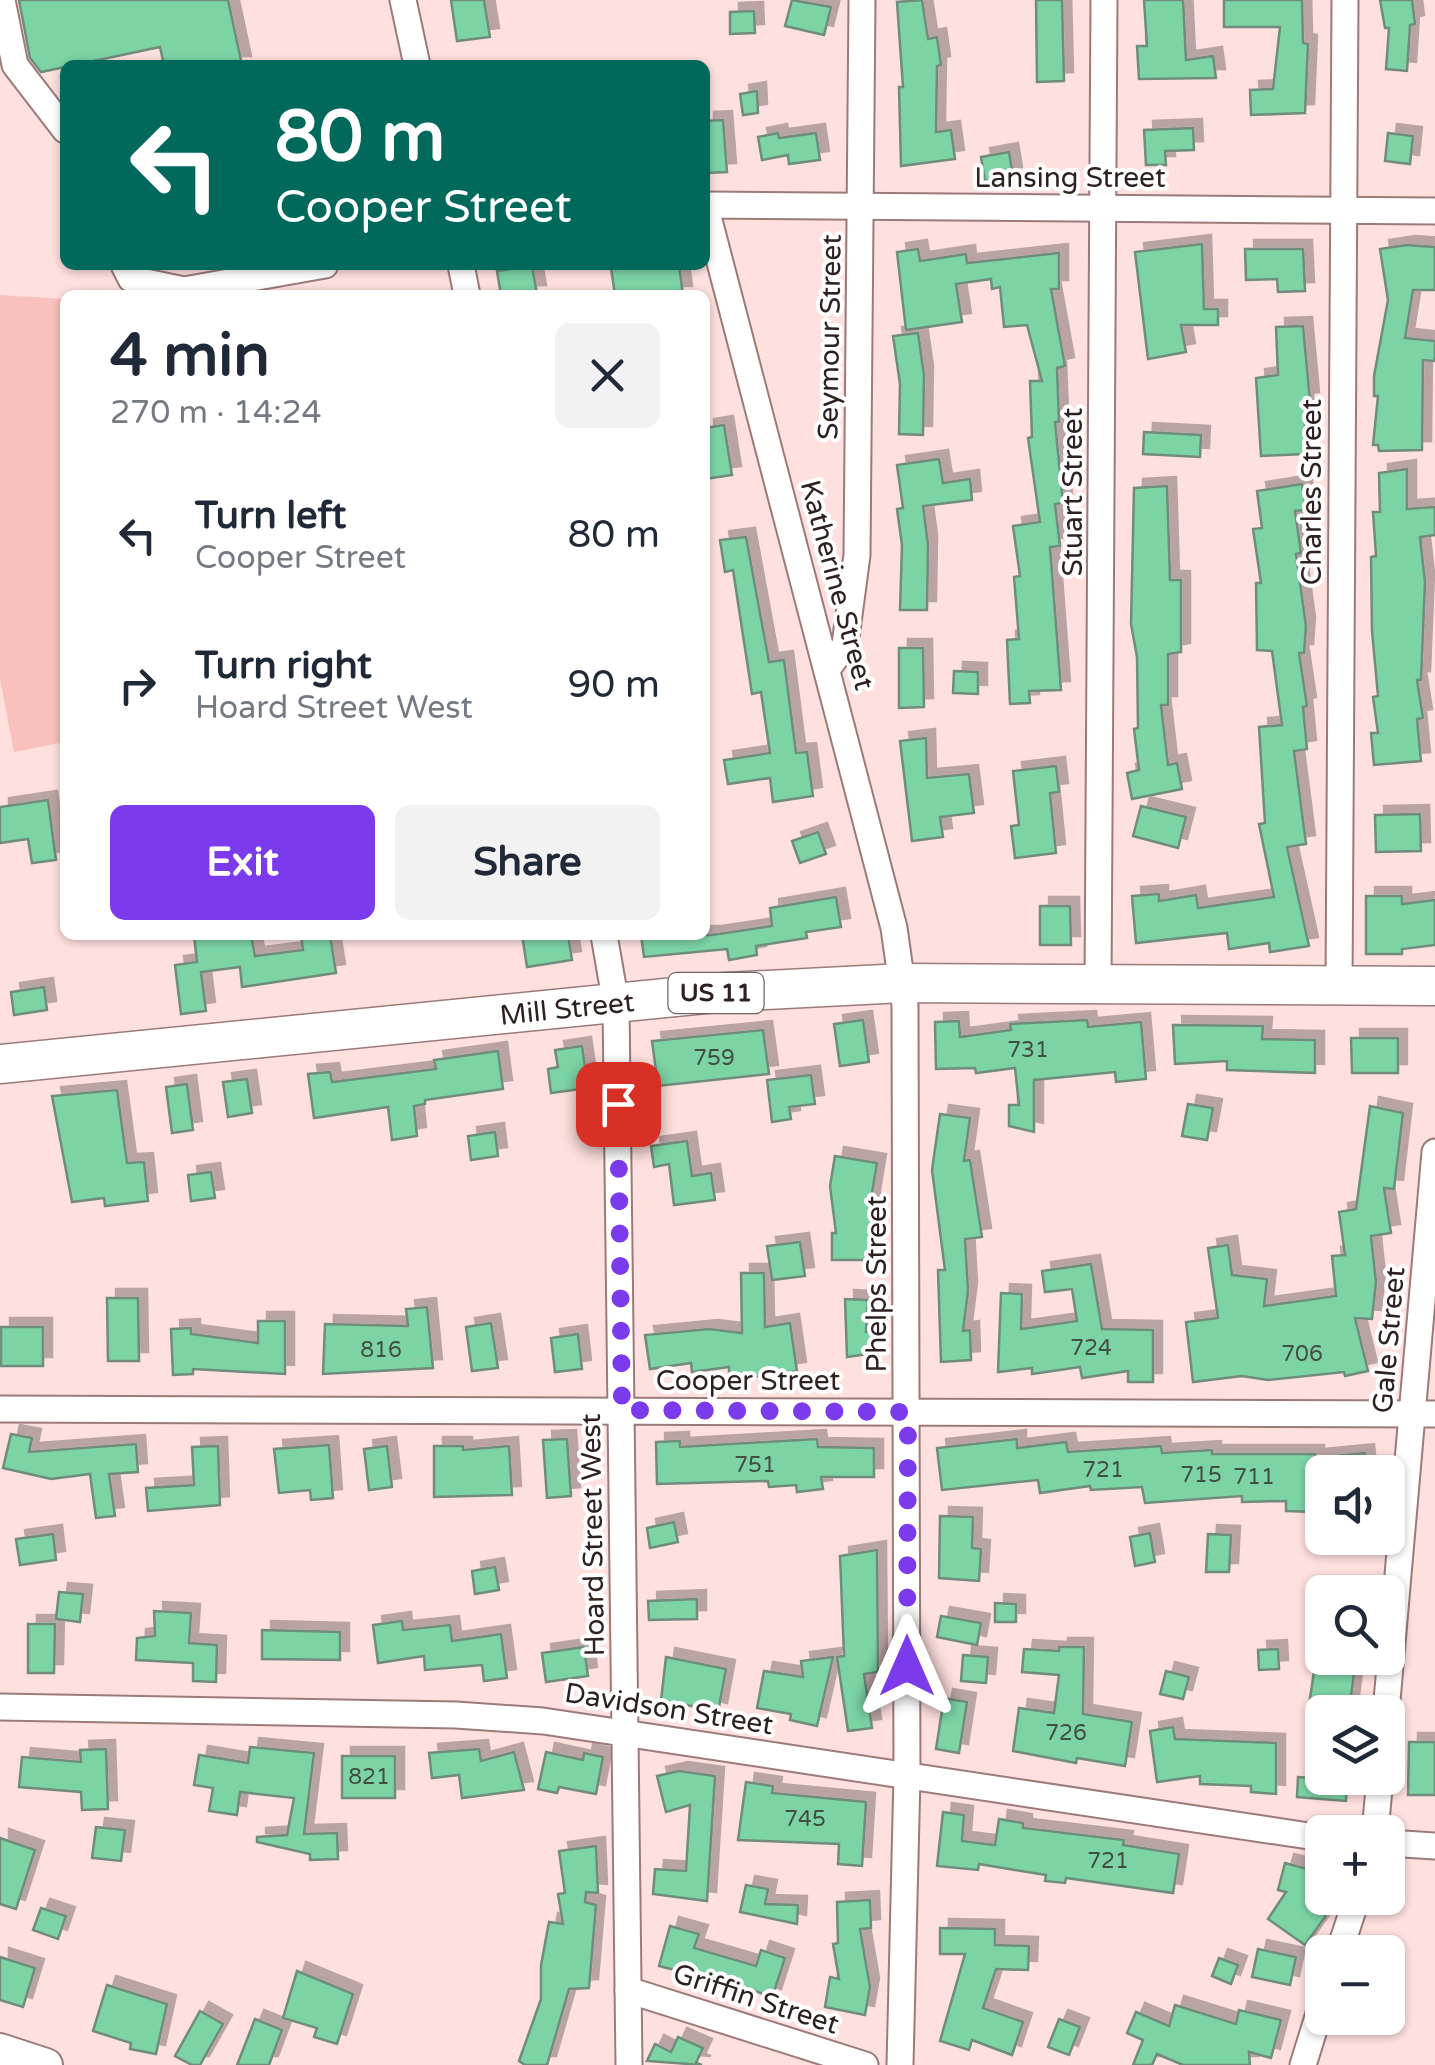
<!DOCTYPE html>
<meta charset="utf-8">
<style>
:root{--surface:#fff;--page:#f2f2f3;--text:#1f2937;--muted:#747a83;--accent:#7c3aed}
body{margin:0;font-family:"Varela Round",sans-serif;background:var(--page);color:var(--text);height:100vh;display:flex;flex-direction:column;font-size:38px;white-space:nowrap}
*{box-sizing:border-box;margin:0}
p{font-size:32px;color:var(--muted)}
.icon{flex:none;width:55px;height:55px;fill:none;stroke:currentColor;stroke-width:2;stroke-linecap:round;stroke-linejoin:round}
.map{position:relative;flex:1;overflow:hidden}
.drawer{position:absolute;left:60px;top:290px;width:650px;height:650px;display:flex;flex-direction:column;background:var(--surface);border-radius:15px;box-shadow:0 2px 8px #0004}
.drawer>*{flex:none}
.hud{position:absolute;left:60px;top:60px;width:650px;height:210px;border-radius:15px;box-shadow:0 2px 8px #0004;background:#00695c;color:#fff;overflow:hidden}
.tools{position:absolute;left:1305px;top:1455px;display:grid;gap:20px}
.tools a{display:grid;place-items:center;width:100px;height:100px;border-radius:15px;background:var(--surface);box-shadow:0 2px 8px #0004;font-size:50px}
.pin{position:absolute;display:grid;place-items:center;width:85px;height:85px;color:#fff;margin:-42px;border-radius:20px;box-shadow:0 5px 15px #0006}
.me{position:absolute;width:110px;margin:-55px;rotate:0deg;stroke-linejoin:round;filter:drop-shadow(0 0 8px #0008)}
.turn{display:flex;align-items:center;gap:35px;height:210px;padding:0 50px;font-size:45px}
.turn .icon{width:130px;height:130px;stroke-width:2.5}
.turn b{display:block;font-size:70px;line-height:85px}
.round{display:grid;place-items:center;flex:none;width:105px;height:105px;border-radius:15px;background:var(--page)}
.overview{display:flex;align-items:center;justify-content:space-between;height:170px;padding:0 50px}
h1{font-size:60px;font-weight:700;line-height:75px}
.action{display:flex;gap:20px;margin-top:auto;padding:20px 50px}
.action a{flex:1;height:115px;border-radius:15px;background:var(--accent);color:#fff;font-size:40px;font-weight:700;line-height:115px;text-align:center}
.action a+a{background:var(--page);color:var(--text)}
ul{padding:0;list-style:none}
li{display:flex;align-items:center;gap:30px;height:150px;padding:0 50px}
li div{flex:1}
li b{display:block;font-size:38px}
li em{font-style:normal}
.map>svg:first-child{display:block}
.green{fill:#fac0bc}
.building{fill:#7bd4a5;stroke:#708c7c;stroke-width:2.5;filter:url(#shadow)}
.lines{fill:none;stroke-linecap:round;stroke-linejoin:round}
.minor-casing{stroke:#9b7a78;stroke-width:29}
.major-casing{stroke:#9b7a78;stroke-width:36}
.highway-casing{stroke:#9b7a78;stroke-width:41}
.minor{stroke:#fff;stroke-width:25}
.major{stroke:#fff;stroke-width:32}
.highway{stroke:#fff;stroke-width:38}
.route{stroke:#7c3aed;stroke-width:18;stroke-dasharray:0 32.4}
.labels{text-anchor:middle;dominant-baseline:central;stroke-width:8;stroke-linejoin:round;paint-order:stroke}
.number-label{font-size:22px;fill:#414e41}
.shield{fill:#fff;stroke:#6d6463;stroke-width:2.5}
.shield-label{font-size:25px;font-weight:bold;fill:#2e2120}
.street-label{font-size:28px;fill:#2e2120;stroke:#fff}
</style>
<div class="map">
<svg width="1435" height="2065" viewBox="0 0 1435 2065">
<defs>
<filter id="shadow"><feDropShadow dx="9" dy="-9" stdDeviation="0" flood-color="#0004"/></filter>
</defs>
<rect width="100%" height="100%" fill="#fee0de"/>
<polygon class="green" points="0,295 65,299 65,742 14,752 0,679"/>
<g class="building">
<polygon points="19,0 228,0 242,65 164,65 160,47 41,72 30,58"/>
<polygon points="451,0 484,0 490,37 457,41"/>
<polygon points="792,0 831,7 824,35 785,26"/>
<polygon points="922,0 928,39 937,37 941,65 937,66 936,132 951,130 955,159 901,166 899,87 903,87 897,2"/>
<polygon points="1036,0 1062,0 1064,81 1037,82"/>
<polygon points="1144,0 1183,0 1186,60 1213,56 1216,78 1139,79 1137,46 1147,46"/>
<polygon points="1224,0 1302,0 1303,43 1308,44 1305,113 1251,115 1250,90 1273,89 1280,27 1224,27"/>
<polygon points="1380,0 1412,0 1415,24 1410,25 1407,71 1386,69 1389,28 1385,28"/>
<polygon points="754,11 755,33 730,34 730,12"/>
<polygon points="757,91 758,113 743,115 740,94"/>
<polygon points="723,120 727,172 705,173 705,121"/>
<polygon points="1193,128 1194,150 1165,151 1166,165 1146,165 1144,130"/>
<polygon points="778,133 779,138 816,133 820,160 789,164 788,155 762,160 758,137"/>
<polygon points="1388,133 1413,136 1410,164 1385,161"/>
<polygon points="1009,152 1013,176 985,181 981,157"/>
<polygon points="1202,244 1204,309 1218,309 1218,325 1181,325 1186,352 1148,359 1135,252"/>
<polygon points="1406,245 1435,247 1435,290 1413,290 1405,338 1435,341 1435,361 1423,360 1422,450 1379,451 1378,445 1373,445 1378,396 1374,396 1374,376 1388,300 1380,249"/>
<polygon points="918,249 920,261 966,254 967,263 1059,253 1059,289 1051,289 1065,366 1057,368 1059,422 1055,422 1063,503 1055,504 1060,546 1050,547 1061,690 1029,691 1030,703 1010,704 1007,640 1019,639 1014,577 1020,576 1013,526 1040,522 1028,438 1032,437 1030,381 1042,381 1027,325 1004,327 1000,287 992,289 991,279 956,284 962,322 906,330 897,252"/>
<polygon points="1245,249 1303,249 1305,291 1278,292 1277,279 1246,280"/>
<polygon points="632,265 679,265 683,295 615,295 611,268"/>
<polygon points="532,266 537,294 501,295 497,271"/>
<polygon points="1303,326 1310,401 1304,402 1306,454 1261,456 1256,378 1278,375 1276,327"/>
<polygon points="918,333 924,375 923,435 899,434 900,384 893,336"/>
<polygon points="724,425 732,475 705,479 705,428"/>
<polygon points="1144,432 1201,435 1200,457 1143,454"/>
<polygon points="939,459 943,483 970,479 972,500 923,506 928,544 927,610 900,610 902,545 897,509 903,508 897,465"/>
<polygon points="1407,469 1407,509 1435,507 1435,535 1420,537 1425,582 1421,680 1417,680 1423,718 1417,719 1421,761 1374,765 1371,733 1378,733 1373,697 1378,696 1372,631 1371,557 1376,556 1373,512 1380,512 1379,473"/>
<polygon points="1302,484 1306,510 1295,511 1301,553 1296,554 1306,626 1304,653 1299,653 1307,706 1303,707 1307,749 1294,751 1306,844 1287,847 1309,946 1270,952 1269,943 1229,949 1227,933 1136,943 1132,896 1159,894 1159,901 1196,895 1198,908 1274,897 1259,824 1265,823 1259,727 1282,725 1272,651 1257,650 1256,583 1261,583 1253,529 1262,528 1257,491"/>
<polygon points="1167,486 1170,580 1181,580 1181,652 1168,654 1168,705 1161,705 1168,765 1177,763 1182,789 1132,799 1127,773 1139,770 1134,729 1138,728 1137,657 1131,624 1134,488"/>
<polygon points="746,537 769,662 784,660 796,753 807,752 813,796 773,802 770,778 728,784 724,760 770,753 761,692 752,694 733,570 725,572 720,540"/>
<polygon points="899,648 923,648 924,707 899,708"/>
<polygon points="954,671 978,672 978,694 953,693"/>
<polygon points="926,738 927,778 969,774 974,813 940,817 943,837 912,841 900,741"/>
<polygon points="1056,766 1059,792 1050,793 1056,853 1015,858 1011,826 1019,825 1013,771"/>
<polygon points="48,800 56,860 32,863 28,839 0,843 0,807"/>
<polygon points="1141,806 1186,817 1178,848 1133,836"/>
<polygon points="1420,814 1421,851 1376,852 1375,815"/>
<polygon points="818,832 826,854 800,863 792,841"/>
<polygon points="1366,896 1402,896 1402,904 1435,900 1435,945 1402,949 1402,954 1366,954"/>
<polygon points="836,897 841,927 806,932 807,938 756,946 757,955 729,960 727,949 644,957 641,935 712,935 772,926 770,908"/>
<polygon points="1040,906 1070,906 1071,945 1040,945"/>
<polygon points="194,935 251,935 255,956 303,950 301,935 330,935 336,973 242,987 240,967 201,972 206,1011 181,1014 175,965 197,962"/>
<polygon points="522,935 568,935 572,960 527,967"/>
<polygon points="44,987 47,1010 14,1015 11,992"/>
<polygon points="863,1020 869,1062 840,1066 834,1024"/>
<polygon points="1087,1020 1088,1027 1141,1022 1146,1079 1116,1082 1115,1072 1034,1080 1034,1132 1009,1126 1009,1105 1019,1105 1015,1068 976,1073 975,1068 936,1069 935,1022 959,1021 960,1037 1011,1030 1010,1024"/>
<polygon points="1173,1025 1263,1026 1262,1039 1315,1040 1315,1073 1227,1070 1227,1061 1175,1064"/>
<polygon points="763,1030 769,1074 658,1086 652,1041"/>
<polygon points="1351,1038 1398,1038 1398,1073 1352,1073"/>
<polygon points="582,1046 588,1088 551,1093 548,1069 558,1067 555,1050"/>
<polygon points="498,1051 503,1089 425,1100 425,1104 414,1106 417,1136 392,1140 388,1107 314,1118 308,1074 330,1072 332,1082 436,1069 434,1060"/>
<polygon points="811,1075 815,1104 789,1107 791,1119 772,1122 767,1080"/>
<polygon points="247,1079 252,1113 228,1117 223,1082"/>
<polygon points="187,1084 193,1130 172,1133 166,1087"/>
<polygon points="117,1090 127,1163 144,1162 148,1201 105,1206 104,1198 72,1202 52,1096"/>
<polygon points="1188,1104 1213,1108 1207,1140 1182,1136"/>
<polygon points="1370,1106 1403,1113 1394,1189 1384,1188 1391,1233 1371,1236 1376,1282 1372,1319 1355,1318 1368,1371 1345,1376 1344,1372 1268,1380 1242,1376 1193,1382 1186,1322 1218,1318 1208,1248 1228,1245 1232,1275 1267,1279 1264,1306 1336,1296 1332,1256 1345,1255 1339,1212 1356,1209"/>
<polygon points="940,1114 970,1118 964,1161 970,1160 982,1237 965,1239 968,1291 963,1331 970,1330 971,1360 941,1362 938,1270 945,1270 932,1170"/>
<polygon points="495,1132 498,1156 471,1160 468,1136"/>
<polygon points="687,1141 692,1176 711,1173 715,1200 674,1205 669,1164 654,1167 651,1146"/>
<polygon points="835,1156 877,1163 871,1199 875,1260 832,1260 832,1233 836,1233 830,1186"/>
<polygon points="211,1172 215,1198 191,1201 188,1175"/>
<polygon points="800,1242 805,1276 772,1280 767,1246"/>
<polygon points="1091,1264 1102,1329 1153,1330 1153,1382 1128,1382 1128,1371 1082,1378 1080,1367 1032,1374 1032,1368 998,1372 1001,1293 1022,1294 1021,1329 1077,1321 1072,1289 1045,1292 1042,1271"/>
<polygon points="741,1273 764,1273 765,1327 790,1323 797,1371 753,1377 729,1376 729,1367 692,1372 691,1363 650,1369 645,1335 709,1329 742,1333"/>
<polygon points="107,1298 138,1298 139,1361 108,1361"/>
<polygon points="845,1299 868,1300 866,1332 873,1332 875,1353 847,1357"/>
<polygon points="427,1307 433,1368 323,1374 325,1324 408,1326 406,1309"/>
<polygon points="258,1321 285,1321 285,1374 193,1369 193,1374 173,1375 171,1329 191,1328 191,1334 258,1343"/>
<polygon points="491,1323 498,1368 472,1371 466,1327"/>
<rect x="1" y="1327" width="42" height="39"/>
<polygon points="578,1334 582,1369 555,1372 551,1338"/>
<polygon points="11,1434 32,1438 29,1452 136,1444 138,1472 109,1474 115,1516 96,1518 90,1474 51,1479 3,1468"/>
<polygon points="567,1439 571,1496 547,1498 543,1440"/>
<polygon points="817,1439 818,1447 874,1448 874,1477 821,1477 823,1489 797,1492 796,1485 769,1487 768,1481 657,1484 656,1442 680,1441 680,1447"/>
<polygon points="1017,1439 1017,1448 1066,1442 1068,1452 1161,1446 1162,1453 1212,1450 1212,1454 1315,1454 1315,1458 1365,1453 1367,1472 1315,1472 1315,1512 1286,1511 1286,1501 1242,1502 1242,1496 1145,1503 1142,1487 1091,1490 1090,1486 1040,1493 1038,1480 942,1490 937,1448"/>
<polygon points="329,1445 333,1498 311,1500 310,1490 279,1493 274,1449"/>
<polygon points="218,1446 220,1505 148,1511 146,1488 194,1485 192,1447"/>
<polygon points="387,1446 392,1487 369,1490 364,1449"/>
<polygon points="434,1446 463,1446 463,1450 509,1446 512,1495 434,1497"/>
<polygon points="940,1516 973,1517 972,1548 981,1549 979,1581 939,1578"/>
<polygon points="674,1522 678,1542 650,1548 647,1528"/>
<polygon points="1150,1533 1155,1562 1135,1566 1130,1537"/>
<polygon points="53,1534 56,1560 20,1565 16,1539"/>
<polygon points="1208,1534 1231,1535 1229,1572 1206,1572"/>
<polygon points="877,1550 878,1672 864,1674 872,1728 848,1731 837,1657 844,1656 840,1556"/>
<polygon points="495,1567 499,1590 475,1594 472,1571"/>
<polygon points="59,1592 83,1594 80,1622 56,1619"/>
<polygon points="697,1599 697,1619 649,1620 648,1601"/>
<polygon points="995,1603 1016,1604 1016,1622 995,1622"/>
<polygon points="154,1611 191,1613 189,1643 217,1645 216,1682 193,1681 193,1663 136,1660 137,1638 155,1636"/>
<polygon points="941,1616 981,1623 977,1645 937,1637"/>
<polygon points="402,1621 403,1630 450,1625 452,1641 501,1634 507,1678 484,1681 482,1665 425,1670 424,1656 378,1663 373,1625"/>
<polygon points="28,1624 55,1624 54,1673 28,1673"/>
<polygon points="262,1630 340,1632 340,1660 262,1659"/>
<polygon points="584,1647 588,1676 546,1682 542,1653"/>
<polygon points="1059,1647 1084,1647 1083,1714 1132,1722 1125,1766 1077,1758 1076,1763 1013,1751 1019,1708 1054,1713 1059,1675 1022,1672 1024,1649 1059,1651"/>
<polygon points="1278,1649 1279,1669 1259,1670 1258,1650"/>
<polygon points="963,1655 988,1657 986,1683 961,1681"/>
<polygon points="666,1657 726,1669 718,1712 687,1705 686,1713 660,1709"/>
<polygon points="833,1657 817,1726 790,1720 791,1714 757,1708 764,1671 803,1677 801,1661"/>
<polygon points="1316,1658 1356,1658 1349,1712 1308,1712"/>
<polygon points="1166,1671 1189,1677 1183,1699 1160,1694"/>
<polygon points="944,1698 967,1702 959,1753 936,1749"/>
<polygon points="1173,1727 1175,1739 1276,1743 1276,1794 1251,1792 1251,1786 1200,1784 1200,1776 1157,1782 1150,1731"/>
<polygon points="1409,1742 1435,1742 1435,1795 1408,1795"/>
<polygon points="250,1747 314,1753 304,1834 337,1833 338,1859 310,1860 310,1854 257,1842 257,1837 287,1835 294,1798 240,1792 237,1815 209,1811 213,1788 194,1785 199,1755 248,1763"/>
<polygon points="106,1749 108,1809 82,1810 81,1792 19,1787 22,1757 81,1762 80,1750"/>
<polygon points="479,1749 481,1761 514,1752 524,1790 462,1798 459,1775 432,1778 429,1753"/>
<polygon points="546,1752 583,1760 584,1753 603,1757 596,1794 559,1787 557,1793 538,1789"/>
<rect x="342" y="1756" width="53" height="42"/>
<polygon points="679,1771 715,1776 707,1901 653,1894 655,1869 686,1871 690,1805 666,1812 657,1776"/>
<polygon points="1298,1777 1347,1781 1346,1801 1297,1797"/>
<polygon points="746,1782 773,1786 772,1793 866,1802 862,1866 838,1864 839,1844 738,1840"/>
<polygon points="943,1812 964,1815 962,1841 995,1845 999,1819 1023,1823 1023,1828 1124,1840 1123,1845 1179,1854 1173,1893 1066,1878 1065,1883 1045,1881 1046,1875 979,1864 978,1870 937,1866"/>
<polygon points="96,1827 125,1830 121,1861 92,1858"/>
<polygon points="0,1838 35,1850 16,1909 0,1904"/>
<polygon points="596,1846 598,1893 586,1892 585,1902 596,1905 589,1988 569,1989 547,2065 525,2065 519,2061 541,1999 541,1965 549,1922 563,1924 558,1894 565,1893 559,1851"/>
<polygon points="1285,1863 1322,1873 1322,1898 1330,1898 1325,1917 1305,1945 1268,1919 1286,1892 1278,1890"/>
<polygon points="746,1885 768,1889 765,1904 798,1905 797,1924 740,1912"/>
<polygon points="870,1900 871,1928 860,1929 870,1987 865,2015 825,2007 830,1977 839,1979 833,1944 838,1943 837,1902"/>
<polygon points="41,1908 66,1916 58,1939 33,1930"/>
<polygon points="670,1926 699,1934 694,1948 756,1966 761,1950 785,1958 772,1998 749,1988 659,1966"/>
<polygon points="940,1928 995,1929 995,1945 1029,1946 1028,1970 996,1969 983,2008 1023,2022 1012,2055 972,2040 969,2050 940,2041 965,1954 940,1954"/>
<polygon points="1258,1949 1296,1957 1290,1985 1252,1977"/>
<polygon points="0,1957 35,1968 23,2007 0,2000"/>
<polygon points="1219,1958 1238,1965 1231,1984 1212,1976"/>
<polygon points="297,1971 353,1994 337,2044 314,2037 317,2028 283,2018"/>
<polygon points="107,1985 167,2004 156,2054 130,2049 131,2043 93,2031"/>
<polygon points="1175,2005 1236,2024 1239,2010 1281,2020 1271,2058 1249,2052 1250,2065 1183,2065 1157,2054 1152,2065 1133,2065 1143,2040 1127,2033 1136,2012 1169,2026"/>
<polygon points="200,2011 223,2024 200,2065 192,2065 175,2056"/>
<polygon points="255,2019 282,2030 269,2065 237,2065"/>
<polygon points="1059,2019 1080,2027 1069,2055 1048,2047"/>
<polygon points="678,2037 703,2048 696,2063 702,2065 647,2061 655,2044 671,2052"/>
</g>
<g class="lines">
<defs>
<g id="minor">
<polyline points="2,0 15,65 65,130"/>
<polyline points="403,0 417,65"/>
<polyline points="124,265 131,279 184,290 325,265"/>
<polyline points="461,265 467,295"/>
<polyline points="828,668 845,645 857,555 862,0"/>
<polyline points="604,935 616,1004 629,2065"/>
<polyline points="1098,985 1104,0"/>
<polyline points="1339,985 1345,0"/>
<polyline points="0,1409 1435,1414"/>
<polyline points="0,1707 456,1715 543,1721 1322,1838"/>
<polyline points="1386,1712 1435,1152"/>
<polyline points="1375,1832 1380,1778"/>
<polyline points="1388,1843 1435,1846"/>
<polyline points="1339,1952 1357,1898"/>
<polyline points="628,1990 865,2065"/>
<polyline points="900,2065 907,1776 905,1006 894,928 705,205 1435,211"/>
<polyline points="1303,2065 1322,2004"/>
</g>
<polyline id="major" points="0,2050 46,2065"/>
<polyline id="highway" points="0,1064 726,992 903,983 1435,986"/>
</defs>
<use href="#minor" class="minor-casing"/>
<use href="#major" class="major-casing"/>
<use href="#highway" class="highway-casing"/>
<use href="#minor" class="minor"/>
<use href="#major" class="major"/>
<use href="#highway" class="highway"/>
</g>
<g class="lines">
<polyline class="route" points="618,1104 622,1410 908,1412 907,1666"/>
</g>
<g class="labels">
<g class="number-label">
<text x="1028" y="1050">731</text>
<text x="714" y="1058">759</text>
<text x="1091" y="1348">724</text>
<text x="381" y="1350">816</text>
<text x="1302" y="1354">706</text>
<text x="755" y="1465">751</text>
<text x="1103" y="1470">721</text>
<text x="1201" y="1475">715</text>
<text x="1254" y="1477">711</text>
<text x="1066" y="1733">726</text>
<text x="369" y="1777">821</text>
<text x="805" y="1819">745</text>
<text x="1108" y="1861">721</text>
</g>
<rect class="shield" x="668.5" y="973" width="95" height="40" rx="8"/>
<g class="shield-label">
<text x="716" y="993">US 11</text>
</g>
<g class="street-label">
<text x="1070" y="178">Lansing Street</text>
<text transform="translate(830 337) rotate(-89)">Seymour Street</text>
<text transform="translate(1073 492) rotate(-90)">Stuart Street</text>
<text transform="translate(1312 492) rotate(-90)">Charles Street</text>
<text transform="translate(837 585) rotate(75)">Katherine Street</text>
<text transform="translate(567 1009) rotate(-6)">Mill Street</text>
<text transform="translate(877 1284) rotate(-90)">Phelps Street</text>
<text transform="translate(1389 1340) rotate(-85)">Gale Street</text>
<text x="748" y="1381">Cooper Street</text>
<text transform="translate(593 1535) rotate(-91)">Hoard Street West</text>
<text transform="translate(669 1709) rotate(9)">Davidson Street</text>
<text transform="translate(756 1999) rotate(18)">Griffin Street</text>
</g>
</g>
</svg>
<div class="tools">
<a><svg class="icon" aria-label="sound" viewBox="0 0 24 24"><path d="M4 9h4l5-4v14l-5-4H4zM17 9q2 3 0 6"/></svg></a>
<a><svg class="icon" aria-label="search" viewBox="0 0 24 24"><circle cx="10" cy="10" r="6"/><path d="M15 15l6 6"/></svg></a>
<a><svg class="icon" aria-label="layers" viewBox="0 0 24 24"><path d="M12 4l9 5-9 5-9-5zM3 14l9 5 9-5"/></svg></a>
<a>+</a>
<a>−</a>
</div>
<div class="pin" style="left:618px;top:1104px;background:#d93025"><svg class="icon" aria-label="arrive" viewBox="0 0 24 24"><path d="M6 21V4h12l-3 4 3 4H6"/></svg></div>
<svg class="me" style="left:907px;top:1666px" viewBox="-20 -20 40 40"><path d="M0-17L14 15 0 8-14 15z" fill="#7c3aed" stroke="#fff" stroke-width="4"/></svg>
<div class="hud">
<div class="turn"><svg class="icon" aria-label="left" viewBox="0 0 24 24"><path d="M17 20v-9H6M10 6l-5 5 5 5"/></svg><div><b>80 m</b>Cooper Street</div></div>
</div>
<section class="drawer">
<div class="overview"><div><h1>4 min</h1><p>270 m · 14:24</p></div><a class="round"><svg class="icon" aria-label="close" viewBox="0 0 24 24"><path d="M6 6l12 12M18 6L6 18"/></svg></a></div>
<ul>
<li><svg class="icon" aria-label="left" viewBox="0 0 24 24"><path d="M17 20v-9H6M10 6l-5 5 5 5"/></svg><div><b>Turn left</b><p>Cooper Street</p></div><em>80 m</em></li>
<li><svg class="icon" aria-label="right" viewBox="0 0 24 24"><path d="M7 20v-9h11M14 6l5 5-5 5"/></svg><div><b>Turn right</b><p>Hoard Street West</p></div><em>90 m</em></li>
</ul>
<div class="action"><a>Exit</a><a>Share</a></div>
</section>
</div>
